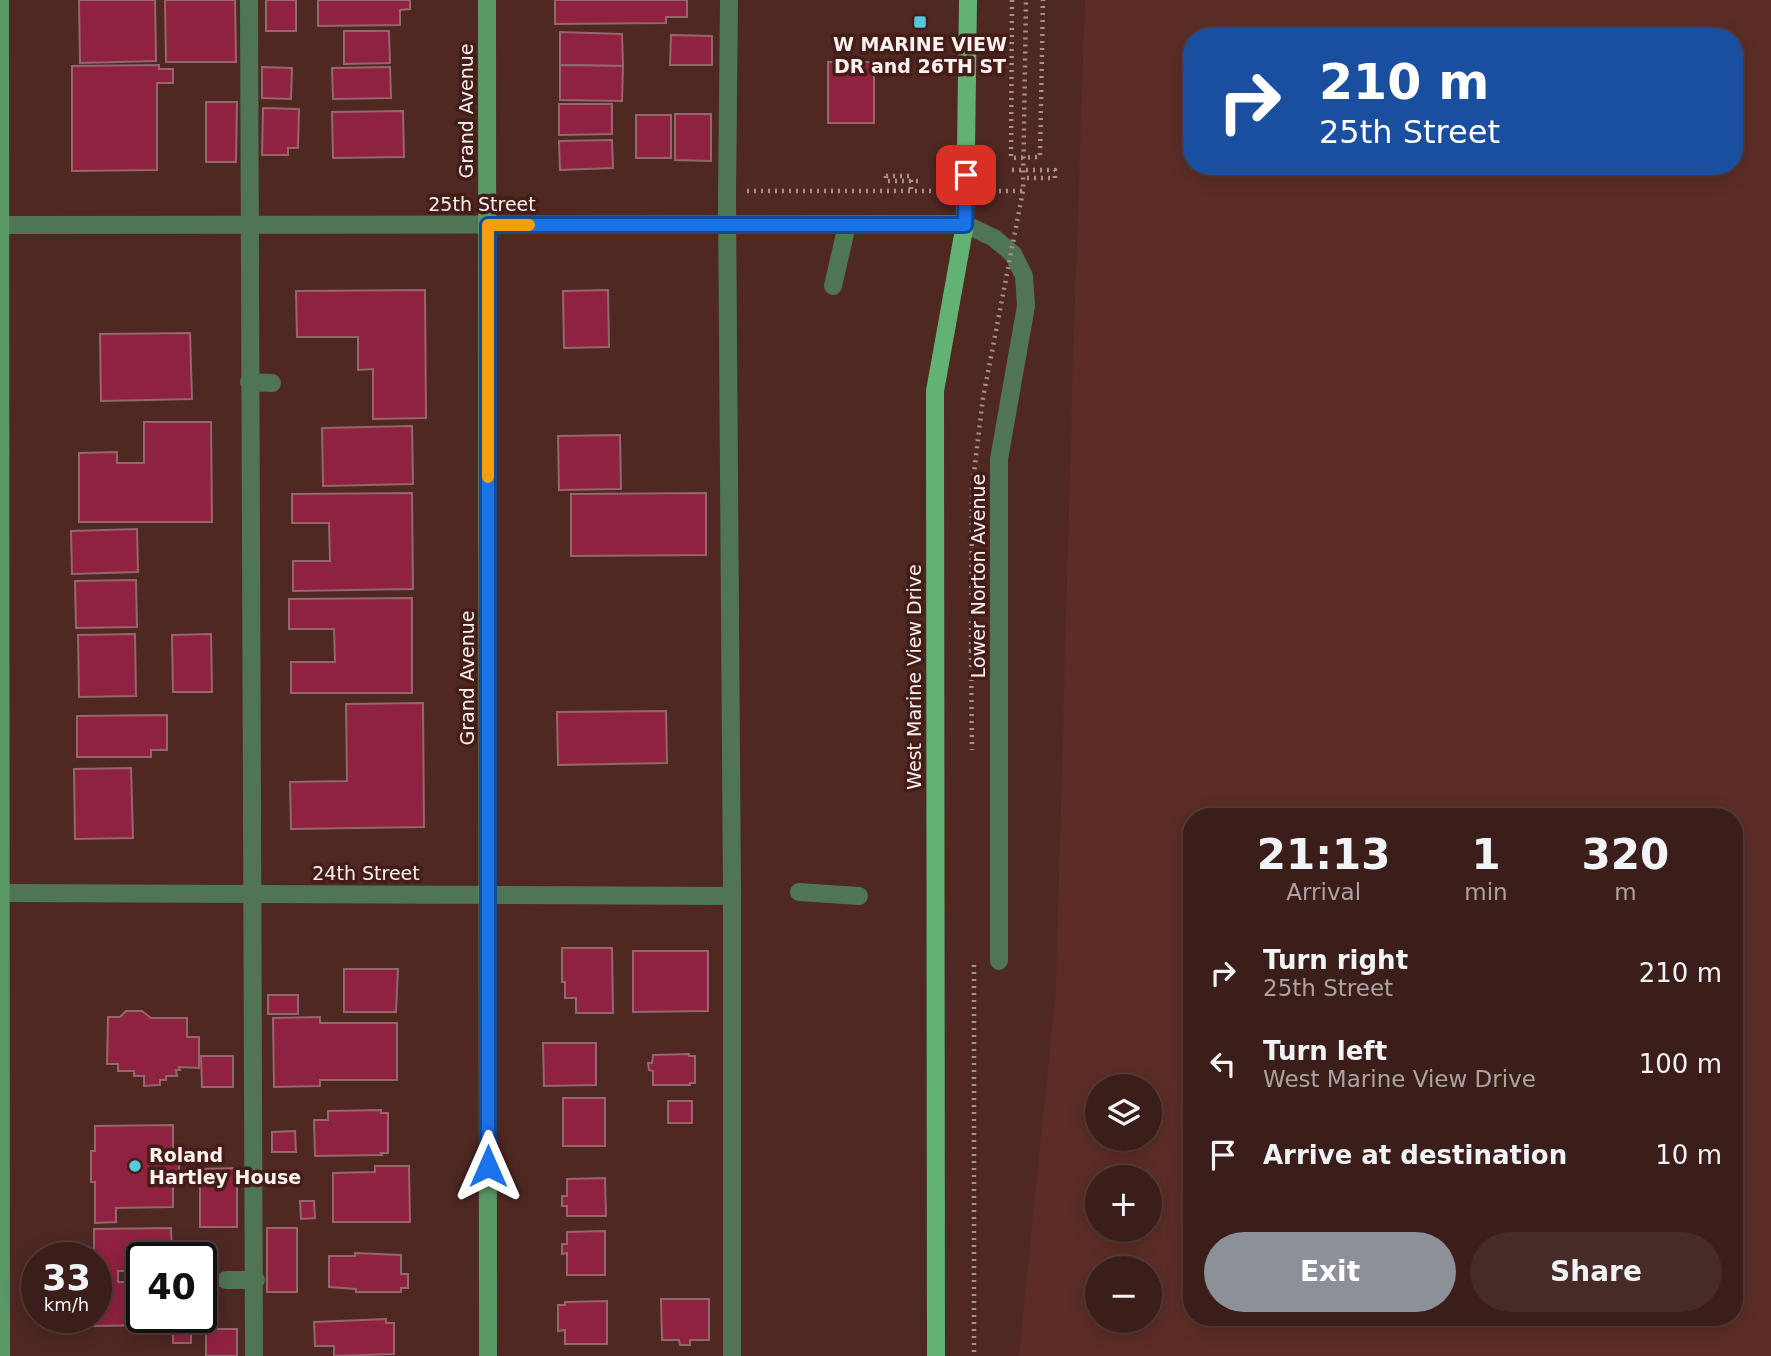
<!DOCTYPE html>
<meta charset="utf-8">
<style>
:root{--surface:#3b1e1a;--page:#462b27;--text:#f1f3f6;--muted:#aca2a2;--line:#543c39;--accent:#8c9099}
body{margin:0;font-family:"DejaVu Sans",sans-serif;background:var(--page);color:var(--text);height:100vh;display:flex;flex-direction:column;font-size:26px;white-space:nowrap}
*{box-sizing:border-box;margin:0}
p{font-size:23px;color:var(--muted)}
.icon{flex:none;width:38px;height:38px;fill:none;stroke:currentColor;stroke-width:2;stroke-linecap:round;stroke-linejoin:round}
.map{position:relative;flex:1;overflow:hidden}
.panel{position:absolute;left:1183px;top:808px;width:560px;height:518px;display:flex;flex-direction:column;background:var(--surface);border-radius:28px;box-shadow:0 4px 18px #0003,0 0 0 2px var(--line)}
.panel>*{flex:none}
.top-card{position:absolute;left:1183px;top:28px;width:560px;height:147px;border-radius:28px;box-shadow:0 4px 18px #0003,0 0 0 2px var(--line);background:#1a4fa0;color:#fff;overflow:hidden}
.tools{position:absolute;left:1085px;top:1074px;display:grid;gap:14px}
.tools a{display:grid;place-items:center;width:77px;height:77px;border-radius:50%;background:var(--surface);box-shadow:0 4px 18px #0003,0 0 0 2px var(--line);font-size:35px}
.speed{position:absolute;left:21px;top:1242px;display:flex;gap:14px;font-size:35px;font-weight:700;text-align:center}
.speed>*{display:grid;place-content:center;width:91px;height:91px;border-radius:50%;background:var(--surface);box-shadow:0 4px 18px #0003,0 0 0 2px var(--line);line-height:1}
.speed small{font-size:18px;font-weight:400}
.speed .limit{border:4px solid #111;border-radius:10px;background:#fff;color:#111}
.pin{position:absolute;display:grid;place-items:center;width:60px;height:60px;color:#fff;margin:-30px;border-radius:14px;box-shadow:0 4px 10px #0006}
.me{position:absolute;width:77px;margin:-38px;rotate:0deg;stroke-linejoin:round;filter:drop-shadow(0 0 5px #0008)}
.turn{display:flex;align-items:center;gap:24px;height:147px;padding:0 21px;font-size:32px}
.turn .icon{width:91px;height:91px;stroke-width:2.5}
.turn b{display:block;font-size:49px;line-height:60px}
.eta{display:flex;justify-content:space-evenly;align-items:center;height:119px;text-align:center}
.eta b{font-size:42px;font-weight:800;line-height:49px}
.action{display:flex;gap:14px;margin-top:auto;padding:14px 21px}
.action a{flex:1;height:80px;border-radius:42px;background:var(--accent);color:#fff;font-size:28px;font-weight:800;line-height:80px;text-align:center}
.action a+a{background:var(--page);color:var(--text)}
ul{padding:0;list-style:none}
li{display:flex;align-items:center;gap:21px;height:91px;padding:0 21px}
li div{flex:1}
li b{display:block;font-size:26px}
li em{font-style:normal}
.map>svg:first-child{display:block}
.built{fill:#5c2d26;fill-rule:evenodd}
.building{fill:#902241;stroke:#95666d;stroke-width:2}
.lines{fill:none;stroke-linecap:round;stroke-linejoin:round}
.path{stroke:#a8908c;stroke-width:4.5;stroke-dasharray:2 5;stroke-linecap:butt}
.lane{stroke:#4f7555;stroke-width:18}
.street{stroke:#4f7555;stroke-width:18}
.secondary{stroke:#5a9866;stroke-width:18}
.primary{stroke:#62b373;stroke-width:18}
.path-bridge{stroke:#a8908c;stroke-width:4.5;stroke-dasharray:2 5;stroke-linecap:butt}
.route-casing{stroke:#114b97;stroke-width:18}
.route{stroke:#1a73e8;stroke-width:12}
.slow{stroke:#f59e0b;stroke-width:12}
.poi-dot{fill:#54cadd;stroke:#441d18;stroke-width:2.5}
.labels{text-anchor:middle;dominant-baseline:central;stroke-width:7;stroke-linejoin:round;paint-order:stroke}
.poi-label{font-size:19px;font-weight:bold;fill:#fdf2f0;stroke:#441d18}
.street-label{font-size:19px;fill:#fdf2f0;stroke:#441d18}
</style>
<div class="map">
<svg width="1771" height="1356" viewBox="0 0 1771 1356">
<rect width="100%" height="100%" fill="#4f2822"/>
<path class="built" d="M1085 0H1771V1356H1019L1056 988 1073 360ZM1192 37H1734V166H1192ZM1192 817H1734V1318H1192ZM1097 1087H1150V1139H1097ZM1097 1178H1150V1230H1097ZM1097 1269H1150V1321H1097Z"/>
<g class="building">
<polygon points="79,0 155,0 156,61 80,63"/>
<polygon points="165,0 235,0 236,62 166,62"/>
<rect x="266" y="0" width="30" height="31"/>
<polygon points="318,0 410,0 410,9 400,10 400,25 318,26"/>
<polygon points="555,0 687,0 687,17 666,17 666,23 555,24"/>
<polygon points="344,31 389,31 390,63 344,64"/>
<polygon points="560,32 622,34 623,66 560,65"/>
<polygon points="671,35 712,36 712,65 670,65"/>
<rect x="828" y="62" width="46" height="61"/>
<polygon points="159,65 159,69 173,69 173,83 157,83 157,170 72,171 72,66"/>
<polygon points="560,65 623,66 622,101 560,100"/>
<polygon points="262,67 292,68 291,99 262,98"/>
<polygon points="390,67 391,98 333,99 332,68"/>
<polygon points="206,102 237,102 236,162 206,162"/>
<polygon points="559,104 612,104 612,134 559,135"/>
<polygon points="263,108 299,109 298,148 288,148 288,155 262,155"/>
<polygon points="403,111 404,157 333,158 332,112"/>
<polygon points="675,114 711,114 711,161 675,160"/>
<rect x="636" y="115" width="35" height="43"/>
<polygon points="612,140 613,168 560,170 559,141"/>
<polygon points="425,290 426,418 373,419 373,369 358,370 358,337 297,337 296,291"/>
<polygon points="608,290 609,347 564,348 563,291"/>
<polygon points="190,333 192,399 101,401 100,334"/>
<polygon points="144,422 211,422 212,522 79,522 79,453 117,452 117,463 144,463"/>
<polygon points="412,426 413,484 323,486 322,428"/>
<polygon points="620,435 621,489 559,490 558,436"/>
<polygon points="412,493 413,589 293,591 293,561 330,561 329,523 292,523 292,494"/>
<polygon points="706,493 706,555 571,556 571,494"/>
<polygon points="137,529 138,572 72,574 71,531"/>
<polygon points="136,580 137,627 76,628 75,581"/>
<polygon points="412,598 412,693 291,693 291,662 335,662 334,629 289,629 289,599"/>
<polygon points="135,634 136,696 79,697 78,635"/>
<polygon points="211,634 212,692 173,692 172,635"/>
<polygon points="423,703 424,827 291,829 290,782 347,781 346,704"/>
<polygon points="666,711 667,763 558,765 557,712"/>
<polygon points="167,715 167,750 151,750 151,757 77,757 77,716"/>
<polygon points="131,768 133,838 75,839 74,769"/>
<polygon points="562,948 612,948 613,1013 576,1013 576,998 565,998 565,982 562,982"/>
<polygon points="633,951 708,951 708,1011 633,1012"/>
<polygon points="344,969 398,969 396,1012 344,1012"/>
<rect x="268" y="995" width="30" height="19"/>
<polygon points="126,1011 142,1011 151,1018 187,1018 187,1037 199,1037 199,1068 179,1067 180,1070 176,1070 177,1076 166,1076 166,1080 160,1080 160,1085 144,1086 144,1076 134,1076 134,1071 118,1071 118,1064 107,1064 108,1017 120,1017"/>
<polygon points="320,1017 320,1023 397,1023 397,1080 320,1080 320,1086 274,1087 273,1018"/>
<polygon points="543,1043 596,1043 596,1085 544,1086"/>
<polygon points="689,1054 689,1056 695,1056 695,1083 690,1083 690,1085 653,1085 653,1071 649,1070 648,1063 652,1063 653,1055"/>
<polygon points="201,1056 233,1056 233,1087 202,1087"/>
<rect x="563" y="1098" width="42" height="48"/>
<rect x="668" y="1101" width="24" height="22"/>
<polygon points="381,1110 381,1113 388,1113 388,1153 381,1153 382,1155 315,1156 314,1120 328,1120 328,1111"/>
<polygon points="173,1125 173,1150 179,1150 179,1182 173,1182 173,1207 116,1208 116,1222 95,1223 95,1182 91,1182 91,1151 95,1151 95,1126"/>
<polygon points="295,1131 296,1152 272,1152 272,1132"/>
<polygon points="375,1166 409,1166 410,1222 333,1222 333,1173 375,1172"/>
<polygon points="237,1168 237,1227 200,1227 200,1169"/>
<polygon points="605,1178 606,1216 567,1216 567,1206 562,1206 562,1196 567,1196 567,1179"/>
<polygon points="300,1201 314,1201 315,1218 301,1219"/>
<polygon points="171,1228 172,1258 142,1258 142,1271 118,1271 118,1282 142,1282 142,1318 161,1318 161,1325 94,1326 96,1258 94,1258 94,1229"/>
<rect x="267" y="1228" width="30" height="64"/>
<polygon points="605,1231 605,1275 567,1275 567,1253 562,1254 562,1244 567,1244 567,1232"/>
<polygon points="355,1253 401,1255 401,1274 408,1274 408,1288 401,1288 401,1292 356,1292 356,1289 329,1287 329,1256 355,1256"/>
<polygon points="661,1299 709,1299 709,1340 690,1340 690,1345 680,1345 679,1340 662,1340"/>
<polygon points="607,1301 607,1344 565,1344 565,1330 558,1331 558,1305 565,1305 565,1302"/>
<polygon points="386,1319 386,1323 394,1323 394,1354 334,1356 334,1346 315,1346 314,1322"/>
<rect x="206" y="1329" width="31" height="27"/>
<rect x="173" y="1330" width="18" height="13"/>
</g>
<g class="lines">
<g class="path">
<polyline points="1012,0 1011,158 1040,157 1043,0"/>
<polyline points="1012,170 1055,170 1055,178 1023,178"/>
<polyline points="886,176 886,181 918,181"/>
<polyline points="886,176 911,176"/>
<polyline points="971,651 972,750"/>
<polyline points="974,965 974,1356"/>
</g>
<g class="lane">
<polyline points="249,0 254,1356"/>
<polyline points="729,0 727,198 732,896 732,1356"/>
<polyline points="833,286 847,225"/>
<polyline points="249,382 272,383"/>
<polyline points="799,892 859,896"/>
<polyline points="0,893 732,896"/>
<polyline points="226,1280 256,1280"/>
</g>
<polyline class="street" points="0,225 965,224 994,238 1013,254 1024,276 1026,306 999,459 999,961"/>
<g class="secondary">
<polyline points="0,0 1,1356"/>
<polyline points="487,0 488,1356"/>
</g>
<polyline class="primary" points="936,1356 935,391 965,224 968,0"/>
<g class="path-bridge">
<polyline points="911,189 911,176"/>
<polyline points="747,191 1022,191"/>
<polyline points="971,651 972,489 983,398 1023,191 1026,0"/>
</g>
</g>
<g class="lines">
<defs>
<polyline id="route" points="488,1166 488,225 965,225 966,175"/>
</defs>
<use href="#route" class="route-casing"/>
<use href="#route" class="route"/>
<polyline class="slow" points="488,477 488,225 529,225"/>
</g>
<g class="poi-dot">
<rect x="913" y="15" width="14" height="14" rx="3.5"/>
<circle cx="135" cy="1166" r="7"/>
</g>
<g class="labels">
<g class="poi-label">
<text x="920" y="44">W MARINE VIEW<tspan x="920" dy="22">DR and 26TH ST</tspan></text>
<text x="149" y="1155" text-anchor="start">Roland<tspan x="149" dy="22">Hartley House</tspan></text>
</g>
<g class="street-label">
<text transform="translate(466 111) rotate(-90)">Grand Avenue</text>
<text x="482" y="204">25th Street</text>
<text transform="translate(978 576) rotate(-90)">Lower Norton Avenue</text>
<text transform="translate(914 677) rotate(-90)">West Marine View Drive</text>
<text transform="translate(467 678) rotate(-90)">Grand Avenue</text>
<text x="366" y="873">24th Street</text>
</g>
</g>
</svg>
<div class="tools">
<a><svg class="icon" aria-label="layers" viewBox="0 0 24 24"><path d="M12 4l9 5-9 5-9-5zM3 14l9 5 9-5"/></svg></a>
<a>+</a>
<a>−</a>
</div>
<div class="speed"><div>33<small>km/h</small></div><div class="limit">40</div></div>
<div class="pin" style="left:966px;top:175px;background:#d93025"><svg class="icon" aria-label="arrive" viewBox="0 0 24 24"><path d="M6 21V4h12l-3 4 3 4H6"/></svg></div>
<svg class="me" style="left:488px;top:1166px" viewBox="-20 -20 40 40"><path d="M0-17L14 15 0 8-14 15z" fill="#1a73e8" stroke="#fff" stroke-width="4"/></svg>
<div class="top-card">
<div class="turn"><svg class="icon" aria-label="right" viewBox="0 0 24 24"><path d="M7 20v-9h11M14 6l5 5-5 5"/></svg><div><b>210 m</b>25th Street</div></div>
</div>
<section class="panel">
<div class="eta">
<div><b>21:13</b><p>Arrival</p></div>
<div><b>1</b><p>min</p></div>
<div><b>320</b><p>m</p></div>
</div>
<ul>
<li><svg class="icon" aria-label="right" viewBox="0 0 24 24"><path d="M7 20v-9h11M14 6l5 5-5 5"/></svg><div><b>Turn right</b><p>25th Street</p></div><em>210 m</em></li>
<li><svg class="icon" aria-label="left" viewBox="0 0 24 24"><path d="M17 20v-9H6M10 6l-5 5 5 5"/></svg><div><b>Turn left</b><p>West Marine View Drive</p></div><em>100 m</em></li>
<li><svg class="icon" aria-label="arrive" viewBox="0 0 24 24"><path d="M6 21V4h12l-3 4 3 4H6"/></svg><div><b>Arrive at destination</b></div><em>10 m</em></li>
</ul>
<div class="action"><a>Exit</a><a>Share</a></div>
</section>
</div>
